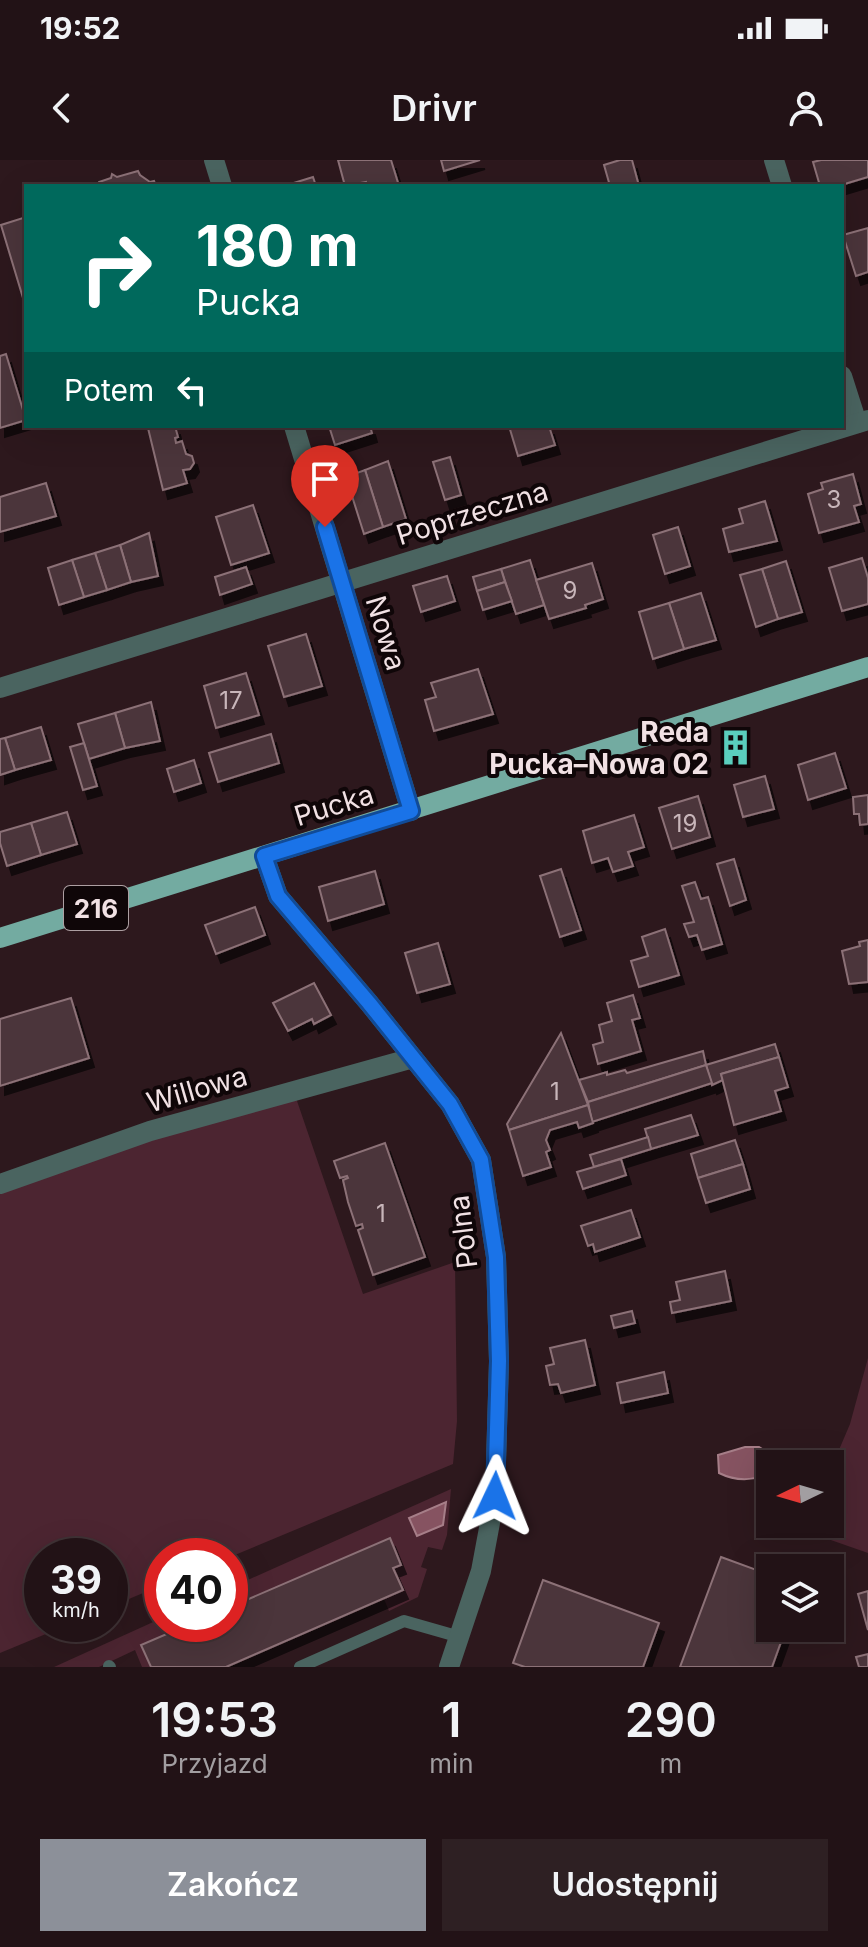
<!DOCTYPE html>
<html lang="pl">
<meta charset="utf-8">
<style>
:root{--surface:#221216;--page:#2e2023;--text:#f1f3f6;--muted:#a29ea1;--line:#3f3235;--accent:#8c9099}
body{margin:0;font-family:Inter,sans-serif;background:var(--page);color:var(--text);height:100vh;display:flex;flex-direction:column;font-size:30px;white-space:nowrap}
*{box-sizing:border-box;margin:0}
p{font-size:26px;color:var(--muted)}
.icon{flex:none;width:44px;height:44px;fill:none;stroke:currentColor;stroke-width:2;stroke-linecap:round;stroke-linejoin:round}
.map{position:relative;height:1507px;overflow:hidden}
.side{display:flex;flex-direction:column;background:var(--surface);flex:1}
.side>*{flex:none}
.banner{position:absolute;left:24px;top:24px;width:820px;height:244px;border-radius:0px;box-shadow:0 8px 32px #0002,0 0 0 2px var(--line);background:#00695c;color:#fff;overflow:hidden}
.needle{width:52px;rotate:265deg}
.buttons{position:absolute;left:756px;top:1290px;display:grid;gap:16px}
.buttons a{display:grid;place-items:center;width:88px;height:88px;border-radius:0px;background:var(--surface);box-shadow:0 8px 32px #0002,0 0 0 2px var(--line);font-size:40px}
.speed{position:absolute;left:24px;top:1378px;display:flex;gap:16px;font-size:40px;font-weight:700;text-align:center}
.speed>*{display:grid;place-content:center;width:104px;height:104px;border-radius:50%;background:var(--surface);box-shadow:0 8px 32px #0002,0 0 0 2px var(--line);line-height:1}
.speed small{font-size:20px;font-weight:400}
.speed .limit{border:12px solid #d22;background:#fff;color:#111}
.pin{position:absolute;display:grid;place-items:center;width:68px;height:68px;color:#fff;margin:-82px -34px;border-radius:50% 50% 50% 0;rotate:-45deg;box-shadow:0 0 8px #0007}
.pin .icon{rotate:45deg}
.me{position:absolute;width:88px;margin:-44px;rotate:2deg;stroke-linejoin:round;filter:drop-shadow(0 0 6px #0008)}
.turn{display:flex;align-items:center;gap:28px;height:168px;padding:0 40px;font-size:36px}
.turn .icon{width:104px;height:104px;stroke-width:2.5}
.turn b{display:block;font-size:56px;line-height:68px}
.then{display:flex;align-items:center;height:76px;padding:0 40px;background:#0003;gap:16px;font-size:30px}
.eta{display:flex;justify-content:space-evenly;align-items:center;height:136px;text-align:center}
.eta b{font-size:48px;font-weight:600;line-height:56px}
.action{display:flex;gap:16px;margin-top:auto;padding:16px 40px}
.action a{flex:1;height:92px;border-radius:0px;background:var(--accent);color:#fff;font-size:32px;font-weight:600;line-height:92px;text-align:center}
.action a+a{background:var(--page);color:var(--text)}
.status{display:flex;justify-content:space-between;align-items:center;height:56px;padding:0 40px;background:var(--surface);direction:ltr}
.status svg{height:22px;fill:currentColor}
header{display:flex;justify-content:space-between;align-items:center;height:104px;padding:0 40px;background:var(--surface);font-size:36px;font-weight:600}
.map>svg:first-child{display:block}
.green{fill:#4c2531}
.water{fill:#865361;stroke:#a67e88;stroke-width:2}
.building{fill:#4c353b;stroke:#8c7177;stroke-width:2;filter:url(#shadow)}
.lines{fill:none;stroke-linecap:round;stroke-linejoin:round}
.service{stroke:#4a6460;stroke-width:12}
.minor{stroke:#4a6460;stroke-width:20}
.tertiary{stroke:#4a6460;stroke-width:20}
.primary{stroke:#73aba1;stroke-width:20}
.route-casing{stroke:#114b97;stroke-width:20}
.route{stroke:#1a73e8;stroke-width:14}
.labels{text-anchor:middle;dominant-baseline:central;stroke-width:8;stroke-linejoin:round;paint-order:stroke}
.number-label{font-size:24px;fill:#c8b6ba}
.shield{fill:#0f0608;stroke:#ad9fa2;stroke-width:2}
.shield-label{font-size:26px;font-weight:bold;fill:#f1e1e4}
.street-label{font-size:28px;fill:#f1e1e4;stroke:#0f0608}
.poi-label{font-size:28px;font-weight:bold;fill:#f1e1e4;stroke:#0f0608;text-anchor:end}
</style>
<div class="status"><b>19:52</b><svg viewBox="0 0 49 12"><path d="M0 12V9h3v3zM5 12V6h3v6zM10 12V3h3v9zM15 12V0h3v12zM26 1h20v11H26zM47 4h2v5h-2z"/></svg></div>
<header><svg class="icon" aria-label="back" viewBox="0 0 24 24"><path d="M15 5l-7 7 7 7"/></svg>Drivr<svg class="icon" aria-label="person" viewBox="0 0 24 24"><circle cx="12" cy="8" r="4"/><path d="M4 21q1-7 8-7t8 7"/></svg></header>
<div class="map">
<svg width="868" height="1507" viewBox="0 0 868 1507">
<defs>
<filter id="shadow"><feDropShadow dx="5" dy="9" stdDeviation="0" flood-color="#0009"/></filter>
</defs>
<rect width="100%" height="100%" fill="#2d181d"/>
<g class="green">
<polygon points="296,938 363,1134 455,1102 457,1261 453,1304 230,1397 162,1396 162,1425 110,1447 110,1396 42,1396 42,1464 70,1464 0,1493 0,1033 186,967"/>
<polygon points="868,1198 868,1393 805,1371 808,1364 830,1364 830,1311 850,1264"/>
<polygon points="451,1329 447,1375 442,1390 428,1387 421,1407 427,1409 418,1437 389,1451 384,1439 403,1430 393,1408 401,1404 389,1378 230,1447 230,1428"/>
<polygon points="162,1458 162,1464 190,1464 142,1485 151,1507 142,1507 135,1490 99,1507 54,1507"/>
</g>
<g class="water">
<path d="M745 1287H759L767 1292 770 1302 768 1314C752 1321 735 1321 719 1313L718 1295Z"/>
<polygon points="446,1342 443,1365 417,1376 409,1358"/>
</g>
<g class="building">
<polygon points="338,0 391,0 399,26 367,26 366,22 345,26"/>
<polygon points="441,0 480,0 444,11"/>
<polygon points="620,0 632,0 639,26 610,26 604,5"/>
<polygon points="821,0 868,0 868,17 838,26 820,26 813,2"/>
<polygon points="138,11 140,15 150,22 154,21 156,26 98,26 99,22 111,18 112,14 117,17"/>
<polygon points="313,17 316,26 284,26"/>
<polygon points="26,57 26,137 23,138 1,65"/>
<polygon points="868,68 868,112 856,116 843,75"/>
<polygon points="6,194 26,260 0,268 0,196"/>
<polygon points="153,266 175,266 178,277 175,278 176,283 182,281 186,294 192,296 194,303 190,309 183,310 187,323 163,330 148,268"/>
<polygon points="329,266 370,266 372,273 335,285"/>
<polygon points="509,266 549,266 555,285 518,296"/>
<polygon points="450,297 461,335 445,340 433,302"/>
<polygon points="388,301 406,359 383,367 365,310"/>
<polygon points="365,310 383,367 364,374 346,317"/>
<polygon points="853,314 861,344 854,346 859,362 819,373 808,334 823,329 821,323"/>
<polygon points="46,323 56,356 0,372 0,337"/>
<polygon points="765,341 777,381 729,392 723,369 743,363 739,349"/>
<polygon points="253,345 269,393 231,405 216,357"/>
<polygon points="678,367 690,406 665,414 653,375"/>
<polygon points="149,373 158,416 131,422 120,385"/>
<polygon points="120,385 131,422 107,430 95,393"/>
<polygon points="95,393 107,430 84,437 72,400"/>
<polygon points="862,398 868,418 868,444 842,451 829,408"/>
<polygon points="72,400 84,437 59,445 48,408"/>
<polygon points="530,400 544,445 516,454 501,409"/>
<polygon points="786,401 802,452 778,459 762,409"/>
<polygon points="592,403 603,439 585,445 586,448 549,459 536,420"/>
<polygon points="246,407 252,424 220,435 215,417"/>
<polygon points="501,409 505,422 477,431 473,417"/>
<polygon points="762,409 778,459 756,467 740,415"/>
<polygon points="447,416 455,441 421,452 413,426"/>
<polygon points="505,422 512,441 483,450 477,431"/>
<polygon points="701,433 716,480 684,489 669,443"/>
<polygon points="669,443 684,489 653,499 639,452"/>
<polygon points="306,474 322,526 284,537 268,486"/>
<polygon points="478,509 493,554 434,571 425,540 436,537 431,523"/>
<polygon points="246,513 259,555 216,568 204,526"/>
<polygon points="151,542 160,581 125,588 115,553"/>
<polygon points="115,553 125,588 89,599 78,564"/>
<polygon points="41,567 51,600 15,610 5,578"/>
<polygon points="271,574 279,603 218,622 209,593"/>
<polygon points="5,578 15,610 0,615 0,579"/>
<polygon points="84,583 97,626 83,630 70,587"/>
<polygon points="835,593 846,628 808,640 798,605"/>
<polygon points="194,600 201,623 174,632 167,609"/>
<polygon points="765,616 774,649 743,657 734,625"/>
<polygon points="868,635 868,664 860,665 859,654 854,654 853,637"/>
<polygon points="698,636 710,677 672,689 659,648"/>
<polygon points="67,652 77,684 41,695 31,663"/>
<polygon points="634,655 644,687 628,692 633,706 613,712 608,698 592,703 583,671"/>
<polygon points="31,663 41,695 7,706 0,683 0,672"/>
<polygon points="734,699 746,740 730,746 717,704"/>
<polygon points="561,709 581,770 560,777 540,716"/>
<polygon points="375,711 384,744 328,761 319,727"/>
<polygon points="695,722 701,739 708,737 722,784 702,790 697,775 689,777 684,764 694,762 682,726"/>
<polygon points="255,747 265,775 216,794 205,765"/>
<polygon points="665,769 679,815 639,827 631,801 648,796 642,777"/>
<polygon points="868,780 868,822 849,824 842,791 860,786 859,782"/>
<polygon points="438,783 450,824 417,833 405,793"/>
<polygon points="314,823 331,855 314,864 312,859 288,871 273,843"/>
<polygon points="633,835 640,858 632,860 641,891 598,904 593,885 603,882 599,865 612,861 607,843"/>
<polygon points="71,838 89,898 0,926 0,859"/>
<polygon points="561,873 588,945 509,970 507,964"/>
<polygon points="775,884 779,897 721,914 723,920 712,925 706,905"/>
<polygon points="703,891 706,905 588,942 579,920 607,912 607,915 625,910 627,913"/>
<polygon points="779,897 788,927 775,931 781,951 734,965 721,914"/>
<polygon points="706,905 712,923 592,962 588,942"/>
<polygon points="588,945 593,963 579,968 577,962 550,970 546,980 550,990 546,992 551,1007 523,1016 509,970"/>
<polygon points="691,955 698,975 651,989 645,969"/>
<polygon points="648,977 651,989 594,1007 590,995"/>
<polygon points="735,980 743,1004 698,1018 691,994"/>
<polygon points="385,983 425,1097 373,1115 358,1070 363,1068 362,1064 356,1066 348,1042 343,1020 348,1018 347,1016 340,1018 334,1001"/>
<polygon points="621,999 626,1015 583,1029 577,1012"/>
<polygon points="743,1004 750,1029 706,1043 698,1018"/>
<polygon points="631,1050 640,1077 595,1092 593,1084 588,1086 581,1066"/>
<polygon points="725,1111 731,1141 672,1153 670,1142 680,1140 676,1122"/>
<polygon points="632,1151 635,1163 614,1168 611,1156"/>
<polygon points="585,1180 595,1225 561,1233 558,1224 550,1225 546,1206 554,1204 550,1188"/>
<polygon points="664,1212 668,1233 621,1243 617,1223"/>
<polygon points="390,1378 401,1405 393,1408 403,1430 226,1507 151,1507 141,1485 190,1464 230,1464 230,1447"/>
<polygon points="721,1397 770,1415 770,1468 786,1468 772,1507 680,1507"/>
<polygon points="543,1420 659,1463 643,1507 525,1507 513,1503"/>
<polygon points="868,1431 868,1470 858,1434"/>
<polygon points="868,1494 868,1507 859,1507 856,1497"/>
</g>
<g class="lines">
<g class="service">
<polyline points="109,1506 110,1507"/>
<polyline points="300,1507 404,1461 460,1477"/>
</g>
<g class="minor">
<polyline points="774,0 782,26"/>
<polyline points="842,216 857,263"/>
<polyline points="0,528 868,260"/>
<polyline points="0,1024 150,971 413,898"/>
</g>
<g class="tertiary">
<polyline points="214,0 222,26"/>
<polyline points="294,266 411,651"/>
<polyline points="264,696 278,736 369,843 450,944 481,1000 496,1097 499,1201 495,1336 481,1411 449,1507"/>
</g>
<polyline class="primary" points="0,778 868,507"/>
</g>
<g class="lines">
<defs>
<polyline id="route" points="325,367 411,651 264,696 278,736 369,843 450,944 481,1000 496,1097 499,1201 495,1336"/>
</defs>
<use href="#route" class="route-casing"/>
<use href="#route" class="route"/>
</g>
<defs>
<symbol id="building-bare" viewBox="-9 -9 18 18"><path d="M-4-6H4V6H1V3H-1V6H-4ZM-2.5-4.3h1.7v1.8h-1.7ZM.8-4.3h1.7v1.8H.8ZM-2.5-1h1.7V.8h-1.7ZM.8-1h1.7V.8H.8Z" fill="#5acebd" stroke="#0f0608" stroke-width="2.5" paint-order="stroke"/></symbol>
</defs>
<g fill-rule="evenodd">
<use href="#building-bare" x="710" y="562" width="51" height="51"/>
</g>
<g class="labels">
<g class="number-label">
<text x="834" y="339">3</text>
<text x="570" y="430">9</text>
<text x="231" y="540">17</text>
<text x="685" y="663">19</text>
<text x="555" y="931">1</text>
<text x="381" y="1053">1</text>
</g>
<rect class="shield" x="64" y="726" width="64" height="44" rx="6"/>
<g class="shield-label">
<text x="96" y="748">216</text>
</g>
<g class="street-label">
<text transform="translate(472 353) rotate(-17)">Poprzeczna</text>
<text transform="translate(386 473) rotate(73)">Nowa</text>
<text transform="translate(334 645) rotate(-17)">Pucka</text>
<text transform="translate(197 929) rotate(-16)">Willowa</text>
<text transform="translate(463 1072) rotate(-97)">Polna</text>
</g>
<g class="poi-label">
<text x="709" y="572">Reda<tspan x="709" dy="32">Pucka–Nowa 02</tspan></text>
</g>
</g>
</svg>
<div class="buttons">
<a><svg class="needle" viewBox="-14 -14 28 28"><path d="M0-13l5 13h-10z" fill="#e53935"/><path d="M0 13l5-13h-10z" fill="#a29ea1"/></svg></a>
<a><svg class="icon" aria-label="layers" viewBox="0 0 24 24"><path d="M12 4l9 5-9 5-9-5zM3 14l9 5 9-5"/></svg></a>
</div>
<div class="speed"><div>39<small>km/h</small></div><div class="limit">40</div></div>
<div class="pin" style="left:325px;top:367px;background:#d93025"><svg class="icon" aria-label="arrive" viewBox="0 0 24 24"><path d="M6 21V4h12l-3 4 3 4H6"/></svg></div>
<svg class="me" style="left:495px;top:1336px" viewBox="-20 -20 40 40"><path d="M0-17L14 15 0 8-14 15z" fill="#1a73e8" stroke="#fff" stroke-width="4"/></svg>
<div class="banner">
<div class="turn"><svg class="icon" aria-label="right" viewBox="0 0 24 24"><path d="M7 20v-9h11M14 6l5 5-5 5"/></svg><div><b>180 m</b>Pucka</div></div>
<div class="then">Potem<svg class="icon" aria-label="left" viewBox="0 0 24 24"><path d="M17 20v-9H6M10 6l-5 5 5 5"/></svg></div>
</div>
</div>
<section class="side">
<div class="eta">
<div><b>19:53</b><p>Przyjazd</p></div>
<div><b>1</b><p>min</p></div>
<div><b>290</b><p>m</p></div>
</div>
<div class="action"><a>Zakończ</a><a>Udostępnij</a></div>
</section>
